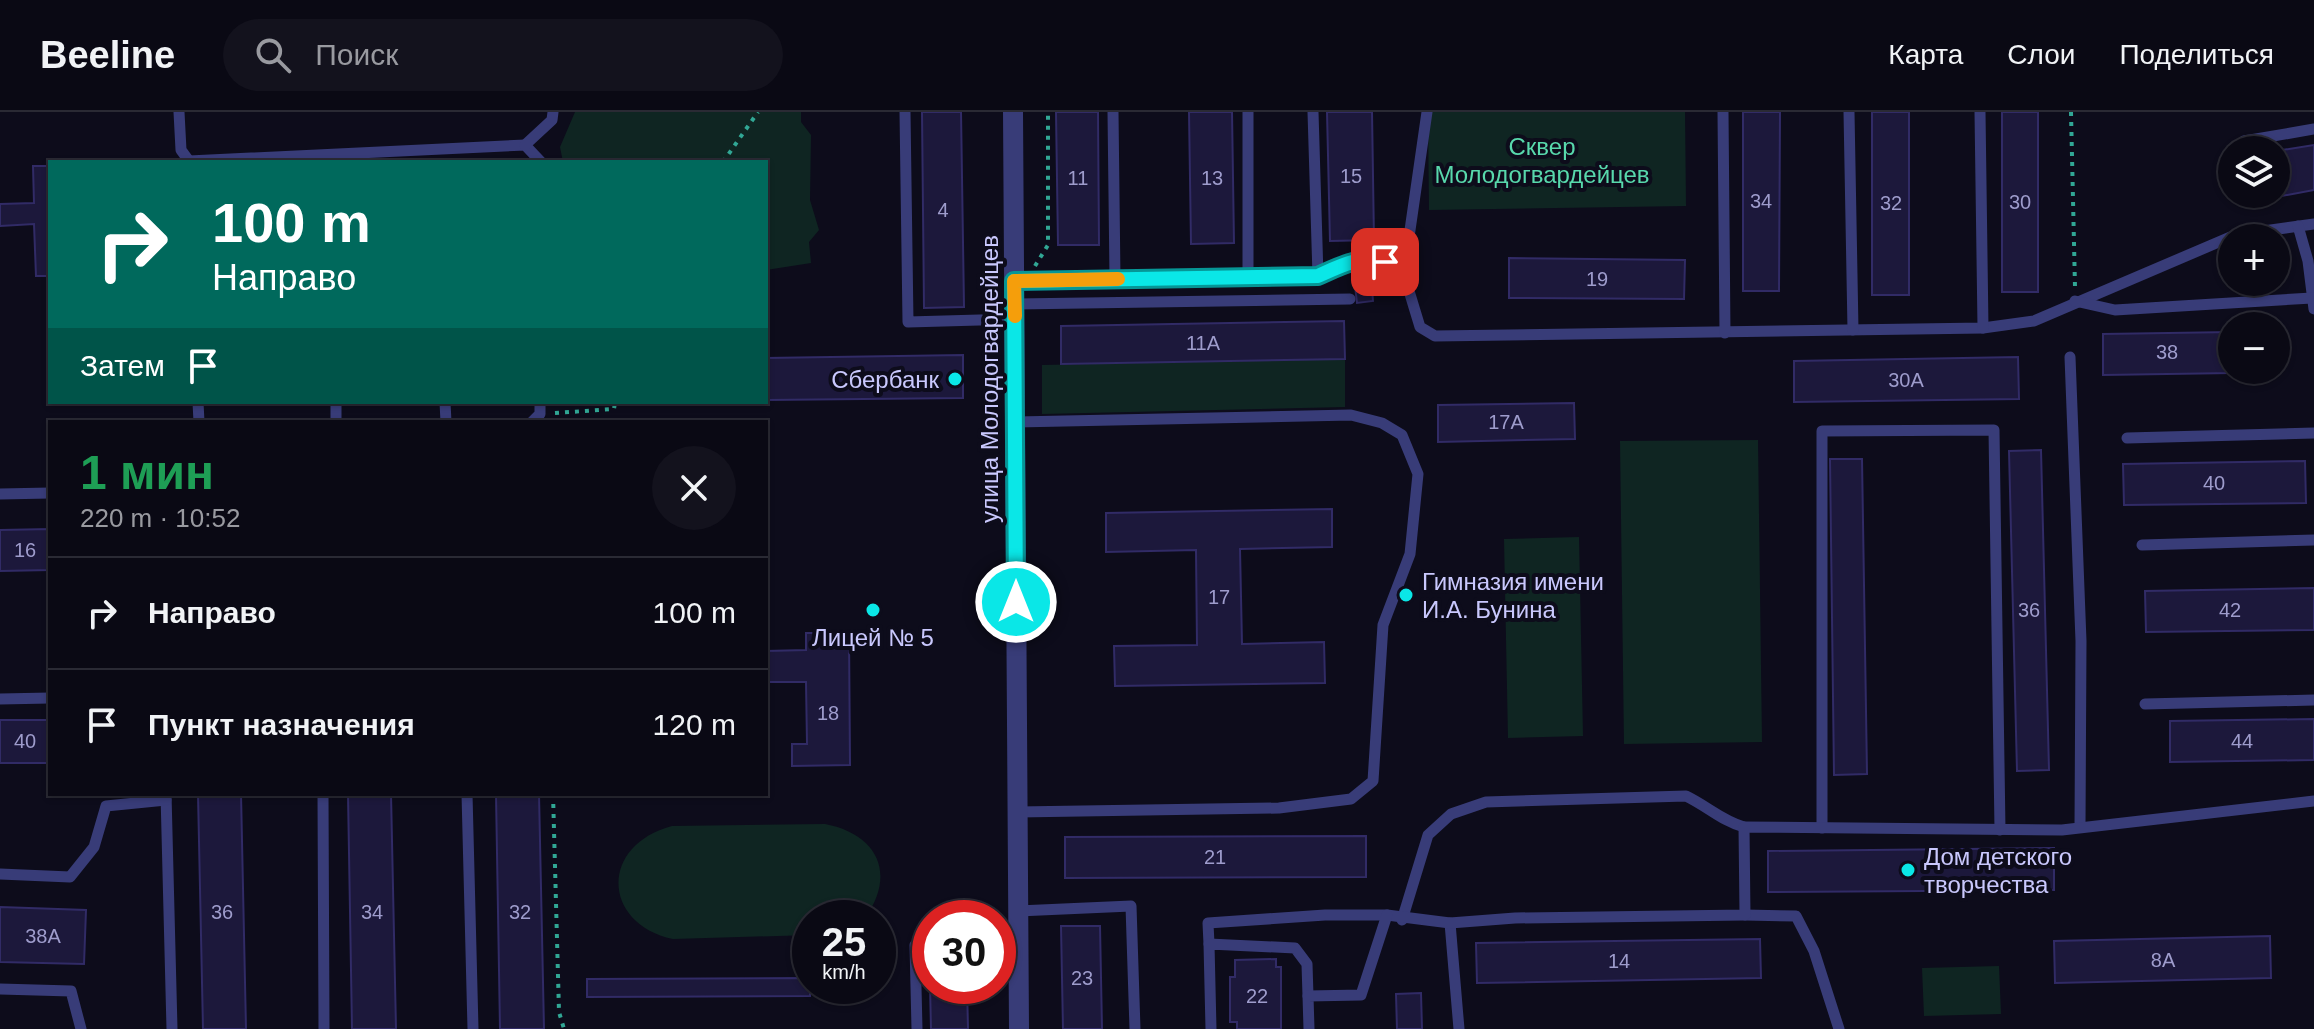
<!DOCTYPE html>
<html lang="ru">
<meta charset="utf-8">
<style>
:root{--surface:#0a0914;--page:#13121d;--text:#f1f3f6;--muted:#999aa0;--line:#2a2a34}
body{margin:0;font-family:Helvetica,sans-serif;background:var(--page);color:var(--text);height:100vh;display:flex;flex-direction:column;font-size:30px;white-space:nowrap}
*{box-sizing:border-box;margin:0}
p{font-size:26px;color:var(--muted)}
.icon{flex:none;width:44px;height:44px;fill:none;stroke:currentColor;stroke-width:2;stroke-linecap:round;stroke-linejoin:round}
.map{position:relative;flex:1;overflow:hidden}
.side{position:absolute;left:48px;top:308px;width:720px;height:376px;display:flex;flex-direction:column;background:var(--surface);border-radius:0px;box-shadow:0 2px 6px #0004,0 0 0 2px var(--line)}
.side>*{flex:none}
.guide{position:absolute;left:48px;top:48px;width:720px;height:244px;border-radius:0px;box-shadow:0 2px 6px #0004,0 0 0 2px var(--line);background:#00695c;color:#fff;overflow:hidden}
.tools{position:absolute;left:2218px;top:24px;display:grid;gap:16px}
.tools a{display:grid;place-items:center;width:72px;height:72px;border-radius:50%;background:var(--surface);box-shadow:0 2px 6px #0004,0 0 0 2px var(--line);font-size:40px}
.speed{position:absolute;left:792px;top:788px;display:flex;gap:16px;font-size:40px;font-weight:700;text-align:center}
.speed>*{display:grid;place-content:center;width:104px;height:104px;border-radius:50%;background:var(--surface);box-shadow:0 2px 6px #0004,0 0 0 2px var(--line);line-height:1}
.speed small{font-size:20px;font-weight:400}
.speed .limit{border:12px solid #d22;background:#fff;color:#111}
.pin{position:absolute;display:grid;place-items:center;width:68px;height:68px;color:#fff;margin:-34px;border-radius:16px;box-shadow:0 4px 12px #0006}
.me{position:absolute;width:88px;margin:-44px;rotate:0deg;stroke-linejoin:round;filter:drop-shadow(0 0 6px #0008)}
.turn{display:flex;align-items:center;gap:28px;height:168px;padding:0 32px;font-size:36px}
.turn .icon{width:104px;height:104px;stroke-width:2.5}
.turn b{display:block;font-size:56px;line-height:68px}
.then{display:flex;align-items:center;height:76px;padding:0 32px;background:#0003;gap:16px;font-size:30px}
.round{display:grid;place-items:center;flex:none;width:84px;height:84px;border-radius:42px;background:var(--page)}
.summary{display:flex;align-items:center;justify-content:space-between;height:136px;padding:0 32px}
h1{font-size:48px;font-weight:600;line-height:60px;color:#1e9e55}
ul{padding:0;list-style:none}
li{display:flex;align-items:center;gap:24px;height:112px;padding:0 32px;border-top:2px solid var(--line)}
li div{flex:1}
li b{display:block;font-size:30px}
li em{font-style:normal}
header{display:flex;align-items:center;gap:48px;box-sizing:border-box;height:112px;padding:0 40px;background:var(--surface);border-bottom:2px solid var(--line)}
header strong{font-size:38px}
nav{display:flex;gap:44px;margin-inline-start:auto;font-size:28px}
.search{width:560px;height:72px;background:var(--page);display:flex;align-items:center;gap:20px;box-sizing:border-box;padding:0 28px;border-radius:44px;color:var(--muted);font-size:30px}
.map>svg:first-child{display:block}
.green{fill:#0f2522}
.building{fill:#1c183b;stroke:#312b66;stroke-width:2}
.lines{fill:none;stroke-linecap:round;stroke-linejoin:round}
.path{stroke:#31a795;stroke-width:4;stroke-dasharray:4 6;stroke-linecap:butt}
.service{stroke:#383c78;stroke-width:11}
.minor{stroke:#383c78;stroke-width:20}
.route-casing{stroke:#069696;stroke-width:20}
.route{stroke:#0ae7e7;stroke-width:14}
.slow{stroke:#f59e0b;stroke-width:14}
.poi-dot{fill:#0ae7e7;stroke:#0d0c1b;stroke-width:3}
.labels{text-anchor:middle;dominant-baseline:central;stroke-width:8;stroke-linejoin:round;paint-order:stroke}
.number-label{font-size:20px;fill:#9e9ccc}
.park-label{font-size:24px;fill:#58d8ac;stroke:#0d0c1b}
.poi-label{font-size:24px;fill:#c9c8fd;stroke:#0d0c1b;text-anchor:start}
.street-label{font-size:24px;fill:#c9c8fd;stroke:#0d0c1b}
</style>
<header>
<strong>Beeline</strong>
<div class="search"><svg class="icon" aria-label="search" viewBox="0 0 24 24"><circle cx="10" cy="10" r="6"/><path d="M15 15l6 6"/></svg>Поиск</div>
<nav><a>Карта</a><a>Слои</a><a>Поделиться</a></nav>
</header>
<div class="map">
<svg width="2314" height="917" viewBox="0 0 2314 917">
<rect width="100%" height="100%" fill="#0d0c1b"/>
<g class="green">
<polygon points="575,0 801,0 801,10 811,23 810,88 819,118 809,130 811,151 766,158 766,50 563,50 560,35"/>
<polygon points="1428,0 1685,0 1686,94 1429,98"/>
<polygon points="1345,247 1345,295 1042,302 1042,253"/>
<polygon points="1758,328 1762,630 1624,632 1620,329"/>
<polygon points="1579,425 1583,624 1508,626 1504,427"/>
<path d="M825 712C877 722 897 761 865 806H810V823L673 827C601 811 600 733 672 714Z"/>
<polygon points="1999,854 2001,902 1924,904 1922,856"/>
</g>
<g class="building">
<polygon points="922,0 961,0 964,195 924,196"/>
<polygon points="1056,0 1098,0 1099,133 1058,133"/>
<polygon points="1189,0 1232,0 1234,131 1191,132"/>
<polygon points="1327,0 1372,0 1374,128 1330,129"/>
<polygon points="1743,0 1780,0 1779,179 1743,179"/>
<rect x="1872" y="0" width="37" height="183"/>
<rect x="2002" y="0" width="36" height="180"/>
<polygon points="2314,33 2314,78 2276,85 2276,39"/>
<polygon points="33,54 50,54 50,164 36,164 34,112 0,114 0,92 34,91"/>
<polygon points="1509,146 1685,148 1684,187 1509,186"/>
<polygon points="1371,164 1373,189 1357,191 1354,165"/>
<polygon points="1344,209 1345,247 1061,252 1061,214"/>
<polygon points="2232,220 2232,261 2103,263 2103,222"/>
<polygon points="963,243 963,286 766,288 766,246"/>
<polygon points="2018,245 2019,287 1794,290 1794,249"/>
<polygon points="1574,291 1575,327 1438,330 1438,293"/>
<polygon points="2041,338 2049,658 2017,659 2009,339"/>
<polygon points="1830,347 1862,347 1867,662 1834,663"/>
<polygon points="2305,349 2306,391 2124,393 2123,352"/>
<polygon points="1332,397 1332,435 1240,437 1242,532 1324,530 1325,571 1115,574 1114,534 1197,533 1196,438 1106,440 1106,401"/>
<polygon points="50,417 50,458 0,459 0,418"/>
<polygon points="2314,476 2314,518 2146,520 2145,479"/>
<polygon points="806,521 849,521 850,653 792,654 792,632 807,632 806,570 766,570 766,539 806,538"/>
<polygon points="2314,607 2314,648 2170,650 2170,609"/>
<rect x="0" y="608" width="50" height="43"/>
<polygon points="198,682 241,682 246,917 203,917"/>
<polygon points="348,682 391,682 396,917 352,917"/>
<polygon points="496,682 539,682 544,917 500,917"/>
<polygon points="1366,724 1366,765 1065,766 1065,725"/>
<polygon points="2054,736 2054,778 1768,780 1768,739"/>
<polygon points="0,795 86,798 84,852 0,850"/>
<polygon points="1061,814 1100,814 1102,917 1063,917"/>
<polygon points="2270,824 2271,866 2055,871 2054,829"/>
<polygon points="1760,827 1761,866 1477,871 1476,831"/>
<polygon points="1276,847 1276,855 1281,855 1281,917 1237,917 1237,910 1230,910 1230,865 1235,865 1235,848"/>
<polygon points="810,866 810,884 587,885 587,867"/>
<polygon points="930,874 967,874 968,917 931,917"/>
<polygon points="1421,881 1422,917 1397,917 1396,882"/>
</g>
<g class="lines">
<g class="path">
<polyline points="2071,0 2075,175"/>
<polyline points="723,50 758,0"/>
<polyline points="1035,154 1048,133 1048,0"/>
<polyline points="555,301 614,297 615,290"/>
<polyline points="553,682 559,900 564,917"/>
</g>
<g class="service">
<polyline points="179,0 181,38 189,49 525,33 541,50"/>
<polyline points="905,0 908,210 1015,207"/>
<polyline points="1113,0 1115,167"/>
<path d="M1313 0 1318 164C1347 151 1365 144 1396 153L1406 169 1420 215 1435 224 1983 216 2034 209 2235 123 2314 112"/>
<polyline points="1723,0 1725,221"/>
<polyline points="1849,0 1853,218"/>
<polyline points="1980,0 1983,216"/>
<polyline points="2244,29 2314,17"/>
<polyline points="525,33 552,8 553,0"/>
<polyline points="2298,114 2308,149 2314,197"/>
<polyline points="1385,150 1409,125 1427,0"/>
<polyline points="1248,165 1248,0"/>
<polyline points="1014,169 1318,164"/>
<polyline points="2075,189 2115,198 2312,186"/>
<polyline points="1014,192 1350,187"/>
<polyline points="2070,245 2081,529 2080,715"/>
<polyline points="198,290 199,310"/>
<polyline points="336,290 336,310"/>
<polyline points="445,290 446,310"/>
<polyline points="532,310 540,302 540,290"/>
<polyline points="1015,310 1351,303 1382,311 1402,323 1418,362 1410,442 1383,513 1373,669 1351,687 1279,696 1018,700"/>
<polyline points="2127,326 2314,321"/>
<polyline points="0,382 50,381"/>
<polyline points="2142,433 2314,428"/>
<polyline points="0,587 50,586"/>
<polyline points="2145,592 2314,588"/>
<polyline points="166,682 172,917"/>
<polyline points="323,682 324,917"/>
<polyline points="467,682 473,917"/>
<polyline points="1822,716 1822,319 1994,318 2000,718"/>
<polyline points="0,762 70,765 94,735 106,694 166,688"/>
<polyline points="1018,799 1131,794 1135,917"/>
<polyline points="1745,803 1796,804 1814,839 1839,917"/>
<path d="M1402 808 1428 723 1451 702 1486 690 1686 684C1707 694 1722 709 1744 715"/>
<polyline points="1450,811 1459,917"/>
<polyline points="1209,832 1208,811 1325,803 1387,803 1450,811 1515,806 1745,803 1744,715 2062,718 2314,689"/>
<polyline points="915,833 917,917"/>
<polyline points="0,877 71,879 81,917"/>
<polyline points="1211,917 1209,832 1295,836 1307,852 1308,884"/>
<polyline points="1309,917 1308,884 1361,883 1387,803"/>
</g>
<polyline class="minor" points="1013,0 1019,917"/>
</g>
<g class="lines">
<defs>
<path id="route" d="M1016 490 1014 169 1318 164C1340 154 1360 143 1385 150"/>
</defs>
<use href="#route" class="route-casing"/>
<use href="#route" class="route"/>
<polyline class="slow" points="1015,204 1014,169 1118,167"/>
</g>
<g class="poi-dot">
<circle cx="955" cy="267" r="8"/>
<circle cx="1406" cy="483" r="8"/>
<circle cx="873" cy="498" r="8"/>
<circle cx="1908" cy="758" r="8"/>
</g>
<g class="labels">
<g class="number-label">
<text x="1351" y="64">15</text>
<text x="1078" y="66">11</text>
<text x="1212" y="66">13</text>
<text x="1761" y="89">34</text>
<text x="2020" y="90">30</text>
<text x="1891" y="91">32</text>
<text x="943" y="98">4</text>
<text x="1597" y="167">19</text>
<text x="1203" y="231">11А</text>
<text x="2167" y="240">38</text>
<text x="1906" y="268">30А</text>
<text x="1506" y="310">17А</text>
<text x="2214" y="371">40</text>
<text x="25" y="438">16</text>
<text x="1219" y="485">17</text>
<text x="2029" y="498">36</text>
<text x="2230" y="498">42</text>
<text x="828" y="601">18</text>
<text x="25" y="629">40</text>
<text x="2242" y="629">44</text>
<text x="1215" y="745">21</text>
<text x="222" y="800">36</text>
<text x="372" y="800">34</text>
<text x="520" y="800">32</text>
<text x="43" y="824">38А</text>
<text x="2163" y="848">8А</text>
<text x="1619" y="849">14</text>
<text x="1082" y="866">23</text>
<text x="1257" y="884">22</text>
</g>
<g class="park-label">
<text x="1542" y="34">Сквер<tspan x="1542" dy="28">Молодогвардейцев</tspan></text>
</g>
<g class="poi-label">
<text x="939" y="267" text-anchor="end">Сбербанк</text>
<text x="1422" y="469">Гимназия имени<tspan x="1422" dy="28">И.А. Бунина</tspan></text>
<text x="873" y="525" text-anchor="middle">Лицей № 5</text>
<text x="1924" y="744">Дом детского<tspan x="1924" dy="28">творчества</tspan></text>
</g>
<g class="street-label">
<text transform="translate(989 267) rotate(-90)">улица Молодогвардейцев</text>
</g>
</g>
</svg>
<div class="tools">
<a><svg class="icon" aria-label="layers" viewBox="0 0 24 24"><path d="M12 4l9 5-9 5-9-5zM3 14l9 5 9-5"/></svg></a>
<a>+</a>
<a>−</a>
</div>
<div class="speed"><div>25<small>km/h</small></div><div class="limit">30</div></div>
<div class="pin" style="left:1385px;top:150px;background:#d93025"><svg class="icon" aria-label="arrive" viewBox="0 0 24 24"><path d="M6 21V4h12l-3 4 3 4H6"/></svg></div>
<svg class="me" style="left:1016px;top:490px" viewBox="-20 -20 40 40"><circle r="17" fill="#0ae7e7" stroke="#fff" stroke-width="3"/><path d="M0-11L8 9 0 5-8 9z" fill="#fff"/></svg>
<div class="guide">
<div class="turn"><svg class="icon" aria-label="right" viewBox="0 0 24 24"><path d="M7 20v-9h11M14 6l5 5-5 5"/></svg><div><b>100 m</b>Направо</div></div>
<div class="then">Затем<svg class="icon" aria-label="arrive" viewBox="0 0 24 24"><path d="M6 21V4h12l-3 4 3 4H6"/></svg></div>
</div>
<section class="side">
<div class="summary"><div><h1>1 мин</h1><p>220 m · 10:52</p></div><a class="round"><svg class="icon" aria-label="close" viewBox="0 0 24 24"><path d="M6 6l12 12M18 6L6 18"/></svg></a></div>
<ul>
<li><svg class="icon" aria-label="right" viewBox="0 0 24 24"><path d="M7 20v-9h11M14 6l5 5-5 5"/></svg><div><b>Направо</b></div><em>100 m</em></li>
<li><svg class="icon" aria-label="arrive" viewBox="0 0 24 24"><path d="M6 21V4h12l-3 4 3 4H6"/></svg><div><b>Пункт назначения</b></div><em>120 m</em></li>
</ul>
</section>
</div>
